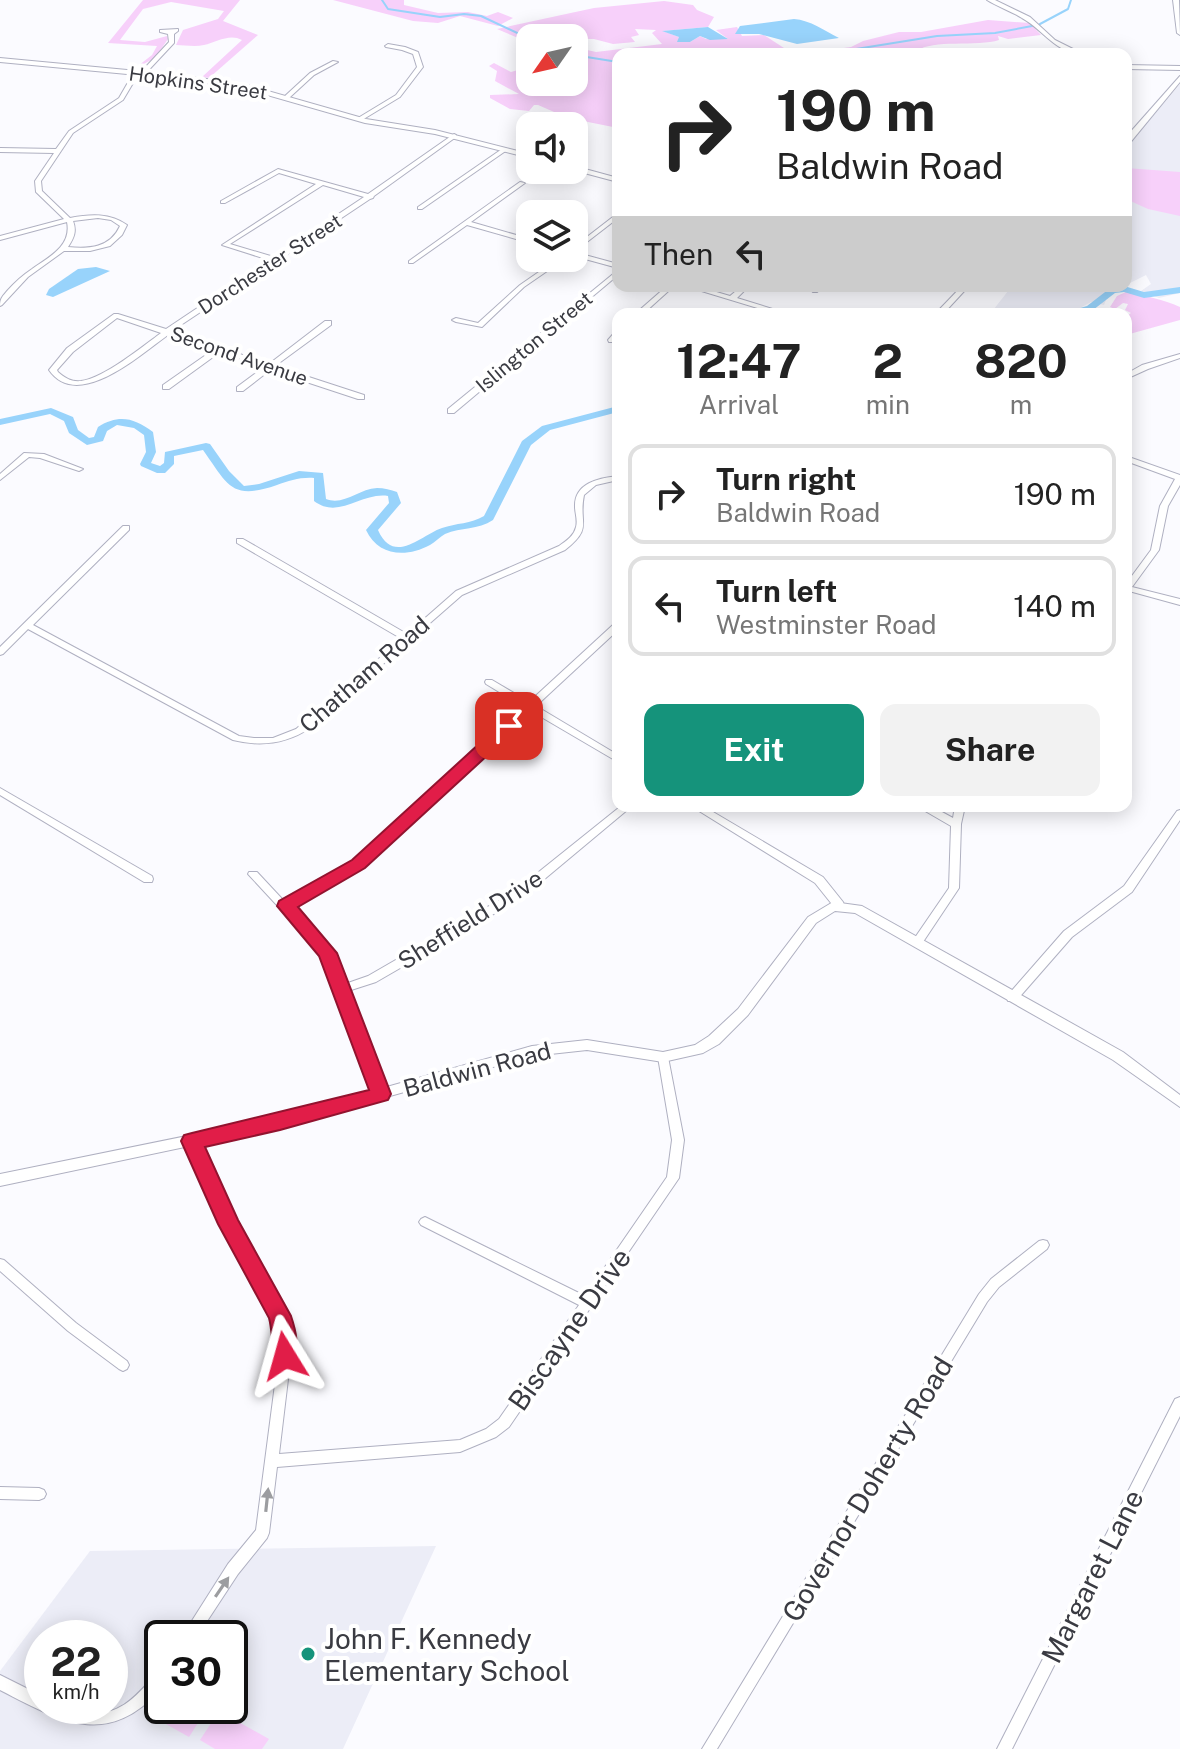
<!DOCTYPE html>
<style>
:root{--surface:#fff;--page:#f2f2f2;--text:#222;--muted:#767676;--line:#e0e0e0;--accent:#15937b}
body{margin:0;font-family:"Public Sans",sans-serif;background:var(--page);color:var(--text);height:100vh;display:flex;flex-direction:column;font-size:30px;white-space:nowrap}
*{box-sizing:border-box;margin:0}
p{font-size:26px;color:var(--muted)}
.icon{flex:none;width:44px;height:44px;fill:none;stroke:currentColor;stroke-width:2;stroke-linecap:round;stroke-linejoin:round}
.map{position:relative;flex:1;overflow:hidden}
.details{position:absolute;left:612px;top:308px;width:520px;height:504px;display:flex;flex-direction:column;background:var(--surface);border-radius:16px;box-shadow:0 4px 20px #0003}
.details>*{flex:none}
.top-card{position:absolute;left:612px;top:48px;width:520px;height:244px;border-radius:16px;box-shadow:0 4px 20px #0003;background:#fff;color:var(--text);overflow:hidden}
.needle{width:52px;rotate:236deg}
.buttons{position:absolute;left:516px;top:24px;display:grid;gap:16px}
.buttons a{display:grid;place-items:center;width:72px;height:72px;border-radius:16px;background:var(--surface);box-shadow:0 4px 20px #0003;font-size:40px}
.speed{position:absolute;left:24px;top:1620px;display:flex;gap:16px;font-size:40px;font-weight:700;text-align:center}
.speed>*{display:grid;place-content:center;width:104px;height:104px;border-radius:50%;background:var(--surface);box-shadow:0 4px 20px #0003;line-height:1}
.speed small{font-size:20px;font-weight:400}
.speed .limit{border:4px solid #111;border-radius:12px;background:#fff;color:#111}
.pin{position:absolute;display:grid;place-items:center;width:68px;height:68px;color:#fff;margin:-34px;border-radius:16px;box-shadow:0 4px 12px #0006}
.me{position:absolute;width:88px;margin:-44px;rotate:352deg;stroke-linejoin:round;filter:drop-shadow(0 0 6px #0008)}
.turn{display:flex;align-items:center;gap:28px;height:168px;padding:0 32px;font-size:36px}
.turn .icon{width:104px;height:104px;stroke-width:2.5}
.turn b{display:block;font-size:56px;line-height:68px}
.then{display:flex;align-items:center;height:76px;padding:0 32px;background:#0003;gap:16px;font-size:30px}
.eta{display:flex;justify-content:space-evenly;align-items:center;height:136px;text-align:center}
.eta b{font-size:48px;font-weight:700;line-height:56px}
.action{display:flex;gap:16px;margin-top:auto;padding:16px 32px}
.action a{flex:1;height:92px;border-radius:16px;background:var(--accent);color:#fff;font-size:32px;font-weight:700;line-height:92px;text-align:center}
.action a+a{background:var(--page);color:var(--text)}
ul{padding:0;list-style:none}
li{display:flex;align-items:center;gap:24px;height:100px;margin:0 16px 12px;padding:0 16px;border:4px solid var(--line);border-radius:16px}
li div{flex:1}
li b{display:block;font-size:30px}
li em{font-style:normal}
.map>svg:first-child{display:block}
.built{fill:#ecedf7;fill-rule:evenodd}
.green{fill:#f7d0fa}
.water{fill:#98d3fb}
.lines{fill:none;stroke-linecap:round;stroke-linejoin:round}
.stream{stroke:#98d3fb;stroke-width:2}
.river{fill:#98d3fb;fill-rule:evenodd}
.minor-casing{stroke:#afb0c1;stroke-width:2}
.tertiary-casing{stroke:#afb0c1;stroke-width:2}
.minor{fill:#fff;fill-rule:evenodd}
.tertiary{fill:#fff;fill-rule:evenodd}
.oneway{fill:#9c9da0}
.route{fill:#e11d48;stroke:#92132f;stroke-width:2}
.poi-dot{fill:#15937b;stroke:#fff;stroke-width:3}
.labels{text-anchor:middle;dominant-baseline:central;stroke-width:8;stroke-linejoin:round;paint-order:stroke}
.far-street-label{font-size:20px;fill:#3a3b42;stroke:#fff}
.street-label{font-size:24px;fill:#3a3b42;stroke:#fff}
.near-street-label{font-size:28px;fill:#3a3b42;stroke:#fff}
.near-poi-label{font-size:28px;fill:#3a3b42;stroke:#fff;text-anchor:start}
</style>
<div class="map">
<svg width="1180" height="1749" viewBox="0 0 1180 1749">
<rect width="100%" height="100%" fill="#fbfbff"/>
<g class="built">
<polygon points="1180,84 1180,293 1159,298 1141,291 1151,284 1146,275 1126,285 1126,148"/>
<polygon points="1012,286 1123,286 1109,292 1104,305 1091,302 1069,314 990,314"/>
<path d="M436 1546 343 1749H0V1671L90 1551ZM42 1638H110V1706H42ZM162 1638H230V1706H162Z"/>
</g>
<g class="green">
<path d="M143 0H240L223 21 258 35 209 78 202 77 242 40C230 33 216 42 204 45 195 47 184 45 176 45L183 30 218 19 224 11 171 2 143 9 120 40 145 42 167 36 168 39 155 58 134 69 152 55 157 46 108 43Z"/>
<polygon points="333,0 404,0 404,5 438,13 468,12 487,16 498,12 513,18 498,26 460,16 438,23 413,21"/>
<path d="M664 1 693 5 697 10 714 17 708 27 663 31 679 37 678 42H690L700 36 706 39H728L716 30 737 27 742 36 764 35 784 48 822 51 851 47 863 41 899 32H921L988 20 1030 23 1041 35 1008 39 998 36 999 40C978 47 932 39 917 51L914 49 893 54H618V128L568 118 538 105H534L529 111 510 109 490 98V95L519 94 495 81 497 71 489 66 494 63 511 72 518 70 519 63 530 60V82H574V47L596 52 662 44 652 33 656 30 635 29 639 35 631 37 635 42 613 44 594 39 530 38V43L497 29 594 8Z"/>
<polygon points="1126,168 1180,172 1180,216 1148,209 1126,199"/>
<path d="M1128 291C1146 297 1163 299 1180 307V320L1126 335V317L1131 313 1125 310 1128 304 1123 303 1115 309 1110 307 1117 296Z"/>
<polygon points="166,1706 208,1706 208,1707 189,1737 157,1719"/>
<polygon points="219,1711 269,1739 262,1749 215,1749 200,1740"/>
</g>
<g class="water">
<path d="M794 19C810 20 825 31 839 38L797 44 759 34H735L740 26Z"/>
<polygon points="708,27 728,39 710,40 700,36 690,42 677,42 679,37 662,31"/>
<polygon points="96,267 110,271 53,297 46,295 49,289 78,269"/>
</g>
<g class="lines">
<g class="stream">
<polyline points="382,0 388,9 440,17 464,14 481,16 530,39"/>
<polyline points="1040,24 1068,9 1071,0"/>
<polyline points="825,54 937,36 995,33 1032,26"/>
<polyline points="574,55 618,62"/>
</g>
<g class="river">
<polygon points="1124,286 1144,292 1180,287 1180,293 1144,298 1124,292 1115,293 1093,310 1077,314 1060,314 1087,306 1109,289"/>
<path d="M618 406V412L550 430 531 445 493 520C478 530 461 527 445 534 440 537 435 542 430 545 406 558 378 556 366 530L389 503 388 496C361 492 339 520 314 501V478C300 477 289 481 277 485 231 501 228 485 203 450L174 456V464L165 473H157L141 466 140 464 146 452 144 435 134 428 117 425 107 431 103 441 87 445 69 433 64 421 50 414 0 425V419L51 408 73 417 78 430 89 438 94 437 98 427C119 414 134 418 153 432L156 452 151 463 160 466 164 463 165 452 206 443 210 444 229 471 244 486 259 484 299 471 323 473 326 499C344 506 358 489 377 488 384 488 391 490 397 492L401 503 378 530C394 566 421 535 442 528 456 523 471 524 484 516L522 441 542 426Z"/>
</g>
<defs>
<g id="minor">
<polygon points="1173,0 1179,0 1180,35 1177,33"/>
<polygon points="178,29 178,31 174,34 174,43 145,74 141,74 141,72 169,42 168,34 160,32 160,30"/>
<polygon points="388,44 405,47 418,52 423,67 400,97 362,120 358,120 358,118 396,95 417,67 413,54 402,50 386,47 385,46"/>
<polygon points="333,61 338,62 314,75 289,98 285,98 285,96 310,73"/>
<path d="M134 72 139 73 123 100 73 133 41 181 42 191 70 218C91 214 110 213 127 225L122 235 110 246 90 251H64L28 277 2 305 0 306C0 298 3 296 8 290 15 282 23 275 32 269 49 257 72 246 67 222L0 240V236L64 219 36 192 35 181 54 153 0 152V148L56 149 69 131 119 98ZM98 218 111 220 120 226C110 248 89 249 68 247 74 238 77 231 73 221Z"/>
<path d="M454 134 456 135V137L374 196 373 198 370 199 172 331 269 364 325 321H331V325L275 366 364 395V399H358L270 370 243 391H237V387L264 367 220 352 169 389H163V385L213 350 168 335C141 354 78 412 49 370L67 348 114 314H118L166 329 269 260 222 245 316 184 279 173 225 203H221V201L278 169 368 194ZM323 185 364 197 274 257 230 244ZM117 318 161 333C142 347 104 378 81 381 71 382 65 378 58 372L57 370 73 352Z"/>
<polygon points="502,149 507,150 422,209 418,209 418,207"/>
<polygon points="520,182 525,183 471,222 530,239 530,243 467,225 413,263 409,263 409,261"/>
<polygon points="618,213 618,218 574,252 618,264 618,268 574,256 574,247"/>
<polygon points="559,258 566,258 524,287 482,327 456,322 452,320 456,318 478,323 520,285"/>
<polygon points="618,270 618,275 454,413 448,413 448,409"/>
<polygon points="667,286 674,286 643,314 635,314"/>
<polygon points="685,286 696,286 730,296 742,286 749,286 737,298 789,314 777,314"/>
<polygon points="817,286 824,286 817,292 813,292 812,291"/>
<polygon points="962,286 968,287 943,314 935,314"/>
<polygon points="615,332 618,332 618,338 615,342 609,342 608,340"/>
<polygon points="1180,354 1180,358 1148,369 1126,379 1126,374 1142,365"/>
<polygon points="24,453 44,454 83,469 79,471 40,458 29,457 0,480 0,474"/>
<polygon points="1126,456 1180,475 1180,485 1168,506 1159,550 1132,587 1180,599 1180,605 1129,591 1126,593 1126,584 1151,550 1160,506 1175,479 1126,461"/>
<path d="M618 476V480L596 485 584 495C578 524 594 527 565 550L462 595 310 728C286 744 261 747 233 740L28 629 3 654 0 655V647L123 526H129V530L33 625 239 736 254 738H273L296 729 402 639 237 543V539H243L407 634 456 591 559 546C566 541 574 536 576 527 578 520 575 513 575 507 574 483 599 478 618 476Z"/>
<polygon points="618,622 618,630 536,706 618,755 618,762 531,711 363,866 291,908 332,950 345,984 368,976 515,891 621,806 632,806 523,897 376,982 348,991 387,1094 385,1097 381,1098 377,1097 323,955 248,874 249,872 257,872 285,902 355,862 524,707 486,684 485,682 486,680 492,680 529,702 615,623"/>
<polygon points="0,788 152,876 153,879 152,882 144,882 0,795"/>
<polygon points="691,806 703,806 823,877 843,902 844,905 843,908 835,908 815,883"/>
<polygon points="918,806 931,806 953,818 955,806 965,806 961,824 959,888 921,945 913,945 912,942 949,888 951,826 920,808"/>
<polygon points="1180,810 1180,820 1132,892 1072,937 1016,1001 1008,1001 1007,998 1008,995 1064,931 1124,886 1177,811"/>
<polygon points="663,1053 667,1054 668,1057 684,1140 679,1178 509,1427 496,1437 460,1452 277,1467 269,1533 267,1538 238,1574 196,1638 181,1638 228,1564 256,1530 280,1346 274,1317 225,1228 186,1141 188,1138 192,1136 196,1138 234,1222 286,1316 292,1346 279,1454 460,1440 486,1429 499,1419 579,1305 421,1225 419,1222 421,1219 425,1217 429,1219 585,1296 667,1177 672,1140 658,1057 659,1054"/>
<polygon points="1043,1240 1047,1241 1049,1245 1047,1249 999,1287 987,1302 717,1749 702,1749 979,1294 991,1279 1039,1241"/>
<polygon points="0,1259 4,1260 76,1323 127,1361 129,1365 127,1369 123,1371 119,1369 68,1331 0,1271"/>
<polygon points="1180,1397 1180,1416 1012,1749 997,1749 1175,1399"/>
<polygon points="0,1487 39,1488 44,1490 46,1494 44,1498 39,1500 0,1499"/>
<path d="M162 1670V1688C107 1749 62 1722 0 1690V1675L42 1696V1706C48 1706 55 1705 61 1706 67 1707 73 1711 79 1712 116 1720 136 1698 157 1672Z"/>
</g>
<g id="tertiary">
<path d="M987 0H995L1030 17 1055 40 1083 54C1056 54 1044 30 1022 18 1011 11 998 7 987 0Z"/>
<polygon points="0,58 180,75 247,85 366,119 435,130 530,154 530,158 435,134 365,123 246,89 180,79 0,62"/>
<polygon points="1126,65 1180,66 1180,70 1126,69"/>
<polygon points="1180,76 1180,82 1129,144 1126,144 1126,137"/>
<polygon points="574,166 618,178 618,182 573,170"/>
<polygon points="833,902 862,906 1123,1052 1180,1095 1180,1107 1113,1060 855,913 835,911 816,923 748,1015 719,1044 703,1053 663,1062 587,1050 532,1056 280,1127 0,1186 0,1174 280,1117 532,1046 587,1040 663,1052 695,1045 709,1036 738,1009 808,917"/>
</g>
</defs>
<use href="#minor" class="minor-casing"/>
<use href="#tertiary" class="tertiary-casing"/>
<use href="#minor" class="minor"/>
<use href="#tertiary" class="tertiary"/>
</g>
<defs><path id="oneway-solid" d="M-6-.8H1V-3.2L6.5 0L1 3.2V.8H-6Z" transform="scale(2)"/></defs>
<g class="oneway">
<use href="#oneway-solid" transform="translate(267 1500) rotate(-84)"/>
<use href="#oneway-solid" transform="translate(222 1587) rotate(-56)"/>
</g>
<path class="route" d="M509 720 517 726 515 730 365 868 298 907 337 953 391 1094 388 1100 280 1130 205 1147 238 1220 291 1316C296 1331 300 1348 293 1363L285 1366 277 1363C271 1349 273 1333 269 1318L218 1224 181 1141 184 1135 192 1133 369 1090 319 956 277 906 279 901 352 860 503 722Z"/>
<circle class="poi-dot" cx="308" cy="1654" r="8"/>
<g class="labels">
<g class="far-street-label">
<text transform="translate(198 83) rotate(8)">Hopkins Street</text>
<text transform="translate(270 264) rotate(-33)">Dorchester Street</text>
<text transform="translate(534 342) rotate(-40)">Islington Street</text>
<text transform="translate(239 356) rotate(19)">Second Avenue</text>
</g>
<g class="street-label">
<text transform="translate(364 674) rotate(-41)">Chatham Road</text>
<text transform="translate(470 919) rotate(-32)">Sheffield Drive</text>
<text transform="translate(477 1069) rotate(-15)">Baldwin Road</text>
</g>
<g class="near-street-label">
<text transform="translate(569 1329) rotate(-55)">Biscayne Drive</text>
<text transform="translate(867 1489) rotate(-59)">Governor Doherty Road</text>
<text transform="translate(1092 1576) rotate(-63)">Margaret Lane</text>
</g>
<g class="near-poi-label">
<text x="324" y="1638">John F. Kennedy<tspan x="324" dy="32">Elementary School</tspan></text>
</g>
</g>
</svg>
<div class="buttons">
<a><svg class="needle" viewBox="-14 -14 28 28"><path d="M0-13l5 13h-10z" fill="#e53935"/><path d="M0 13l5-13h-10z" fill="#767676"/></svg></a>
<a><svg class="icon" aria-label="sound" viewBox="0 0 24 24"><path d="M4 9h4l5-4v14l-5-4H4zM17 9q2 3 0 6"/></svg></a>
<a><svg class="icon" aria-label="layers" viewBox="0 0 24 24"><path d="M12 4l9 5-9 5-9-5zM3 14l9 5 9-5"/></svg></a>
</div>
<div class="speed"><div>22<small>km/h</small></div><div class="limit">30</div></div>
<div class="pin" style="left:509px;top:726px;background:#d93025"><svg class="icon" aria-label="arrive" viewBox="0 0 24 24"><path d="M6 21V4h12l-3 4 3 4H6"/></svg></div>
<svg class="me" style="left:285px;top:1356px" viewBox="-20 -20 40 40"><path d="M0-17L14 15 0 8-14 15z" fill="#e11d48" stroke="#fff" stroke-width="4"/></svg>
<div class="top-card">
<div class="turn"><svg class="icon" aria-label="right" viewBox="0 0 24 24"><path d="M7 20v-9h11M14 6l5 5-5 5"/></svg><div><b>190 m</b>Baldwin Road</div></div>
<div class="then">Then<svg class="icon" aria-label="left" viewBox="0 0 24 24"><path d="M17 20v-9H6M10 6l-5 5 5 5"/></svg></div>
</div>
<section class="details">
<div class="eta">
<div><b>12:47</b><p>Arrival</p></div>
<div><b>2</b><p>min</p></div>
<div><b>820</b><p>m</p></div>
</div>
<ul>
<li><svg class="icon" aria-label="right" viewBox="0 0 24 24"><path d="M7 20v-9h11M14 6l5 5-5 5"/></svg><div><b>Turn right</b><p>Baldwin Road</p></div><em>190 m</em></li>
<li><svg class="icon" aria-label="left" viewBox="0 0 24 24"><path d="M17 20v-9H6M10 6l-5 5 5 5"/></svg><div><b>Turn left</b><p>Westminster Road</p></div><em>140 m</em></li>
</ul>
<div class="action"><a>Exit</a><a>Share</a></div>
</section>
</div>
